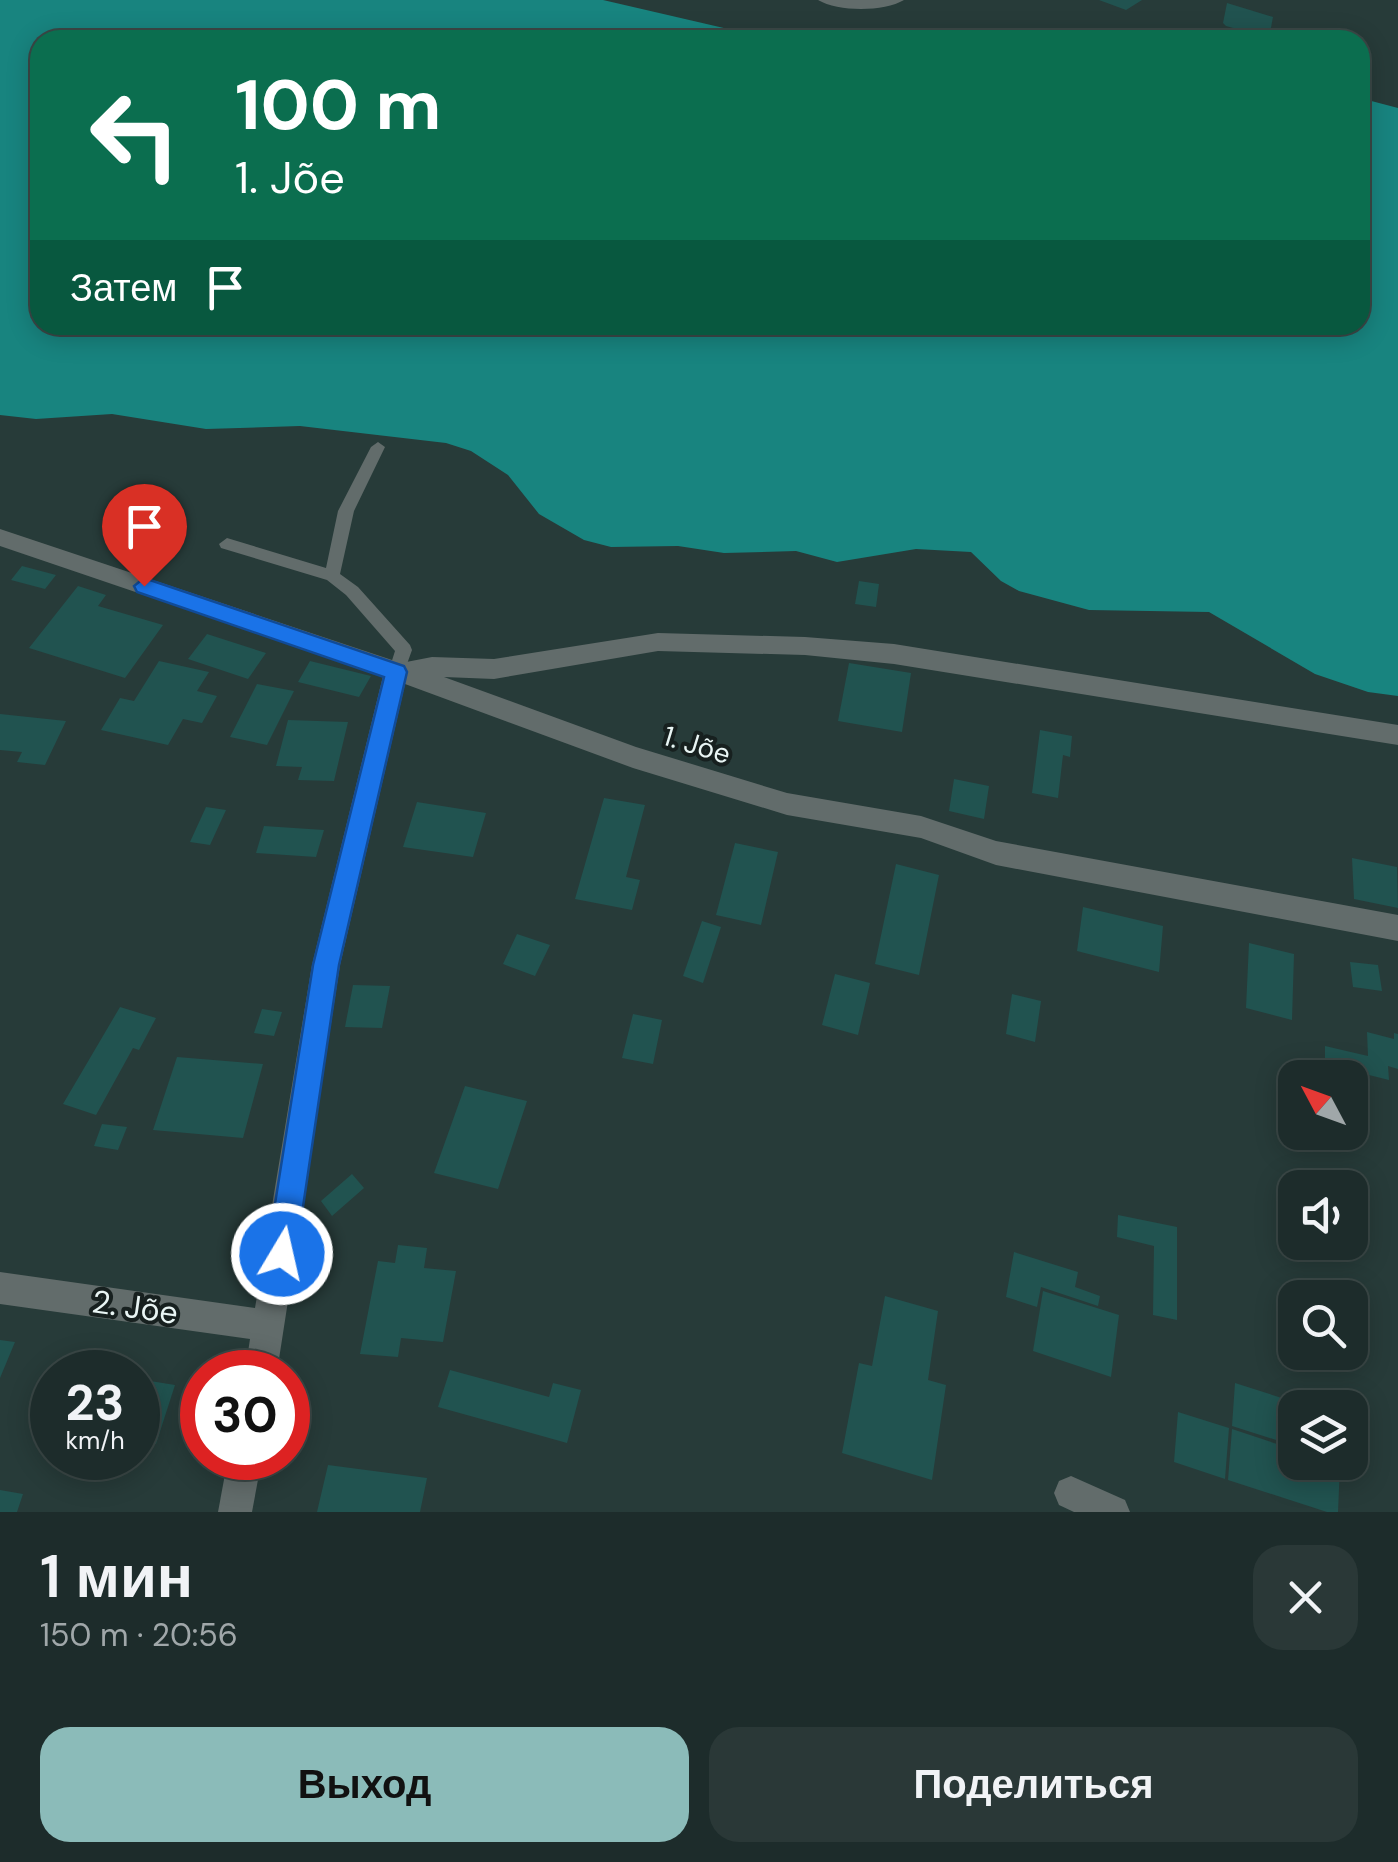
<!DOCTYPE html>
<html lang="ru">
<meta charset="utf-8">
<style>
:root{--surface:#1d2c2b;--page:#2a3837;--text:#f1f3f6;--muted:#a0a7a9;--line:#3b4847;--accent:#8bbbb9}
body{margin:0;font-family:"DM Sans",sans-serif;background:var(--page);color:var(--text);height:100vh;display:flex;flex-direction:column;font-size:38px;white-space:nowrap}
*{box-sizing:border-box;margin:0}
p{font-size:32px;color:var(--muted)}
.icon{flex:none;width:55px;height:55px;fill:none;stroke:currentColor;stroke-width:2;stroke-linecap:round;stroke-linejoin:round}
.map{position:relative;height:1512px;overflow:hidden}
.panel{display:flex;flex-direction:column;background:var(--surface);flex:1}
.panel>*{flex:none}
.banner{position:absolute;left:30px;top:30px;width:1340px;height:305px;border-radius:30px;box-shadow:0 5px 25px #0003,0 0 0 2px var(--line);background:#0b6e4f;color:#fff;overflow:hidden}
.needle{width:65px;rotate:311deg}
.controls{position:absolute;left:1278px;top:1060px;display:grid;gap:20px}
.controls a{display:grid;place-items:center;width:90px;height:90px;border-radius:20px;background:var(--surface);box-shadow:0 5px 25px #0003,0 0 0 2px var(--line);font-size:50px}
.speed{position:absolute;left:30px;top:1350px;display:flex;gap:20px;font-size:50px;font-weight:700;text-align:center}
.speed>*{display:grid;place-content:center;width:130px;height:130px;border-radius:50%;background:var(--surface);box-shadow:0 5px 25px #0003,0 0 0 2px var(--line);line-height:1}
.speed small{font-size:25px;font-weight:400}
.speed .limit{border:15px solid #d22;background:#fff;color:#111}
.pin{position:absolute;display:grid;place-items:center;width:85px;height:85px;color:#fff;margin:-102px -42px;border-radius:50% 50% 50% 0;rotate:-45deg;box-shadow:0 0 10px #0007}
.pin .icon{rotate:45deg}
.me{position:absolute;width:110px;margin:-55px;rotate:9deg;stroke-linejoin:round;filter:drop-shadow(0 0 8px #0008)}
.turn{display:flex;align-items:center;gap:35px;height:210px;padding:0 40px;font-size:45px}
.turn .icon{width:130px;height:130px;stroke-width:2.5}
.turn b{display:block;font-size:70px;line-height:85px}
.then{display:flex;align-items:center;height:95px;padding:0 40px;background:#0003;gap:20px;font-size:38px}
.round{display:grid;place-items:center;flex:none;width:105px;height:105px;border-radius:30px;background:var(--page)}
.headline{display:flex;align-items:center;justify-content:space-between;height:170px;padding:0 40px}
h1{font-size:60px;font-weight:600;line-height:75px}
.action{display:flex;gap:20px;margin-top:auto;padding:20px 40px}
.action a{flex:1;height:115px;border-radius:30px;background:var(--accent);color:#111;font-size:40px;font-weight:600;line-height:115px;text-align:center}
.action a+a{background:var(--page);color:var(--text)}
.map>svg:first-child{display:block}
.water{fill:#18847f}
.building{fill:#215350}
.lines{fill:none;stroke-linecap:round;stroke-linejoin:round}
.service{fill:#626c6b;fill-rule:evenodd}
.minor{fill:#626c6b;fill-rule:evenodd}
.route{fill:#1a73e8;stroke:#114b97;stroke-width:2.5}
.labels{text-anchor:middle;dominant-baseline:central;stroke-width:8;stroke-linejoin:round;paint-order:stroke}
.street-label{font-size:28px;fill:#e9f5f4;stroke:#17201f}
.near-street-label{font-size:32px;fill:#e9f5f4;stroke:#17201f}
</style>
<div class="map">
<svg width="1398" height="1512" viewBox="0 0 1398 1512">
<rect width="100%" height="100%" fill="#273b39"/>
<polygon class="water" points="0,0 603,0 754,35 811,40 40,40 40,325 1360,325 1360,98 1398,108 1398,696 1368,692 1315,674 1209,612 1089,610 1019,591 1001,581 971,552 916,549 837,562 796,551 724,553 678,546 611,547 584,540 539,514 508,475 471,451 446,443 300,426 206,429 112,414 36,419 0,415"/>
<g class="building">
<polygon points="1099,0 1142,0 1126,10"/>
<polygon points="1227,3 1273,17 1269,38 1226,26 1223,23"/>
<polygon points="22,566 56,575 45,589 11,580"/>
<polygon points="859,581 879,584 876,607 855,604"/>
<polygon points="78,586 106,595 98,606 163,625 125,678 29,648"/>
<polygon points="207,634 266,653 248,679 188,659"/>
<polygon points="159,661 209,672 197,691 217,696 202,723 183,719 168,745 101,730 120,698 134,701"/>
<polygon points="310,661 371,676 359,697 298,682"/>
<polygon points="849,663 911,673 902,732 838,721"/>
<polygon points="257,684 294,691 267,745 230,737"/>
<polygon points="0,714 66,721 45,765 17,762 22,752 0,750"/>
<polygon points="288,720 348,722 334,781 298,780 302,767 276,766"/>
<polygon points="1040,730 1072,736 1070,757 1063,755 1058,798 1032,793"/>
<polygon points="954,779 989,786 984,819 949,811"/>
<polygon points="604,798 645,805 626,877 640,880 632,910 575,899"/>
<polygon points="417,802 486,813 473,857 403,847"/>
<polygon points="206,807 226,810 210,845 190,842"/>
<polygon points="264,826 324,830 316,857 256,853"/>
<polygon points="735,843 778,852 761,925 716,915"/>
<polygon points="1352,858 1397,867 1398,908 1354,899"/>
<polygon points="896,864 939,875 919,975 875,964"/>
<polygon points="1083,907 1163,926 1159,972 1077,951"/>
<polygon points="702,921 721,927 703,983 683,976"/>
<polygon points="517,934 550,945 535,976 503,964"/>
<polygon points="1249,943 1294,954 1292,1020 1246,1008"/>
<polygon points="1350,962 1378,965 1382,991 1353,987"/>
<polygon points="835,974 870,983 858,1035 822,1025"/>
<polygon points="353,985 390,986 382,1028 345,1027"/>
<polygon points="1012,994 1041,1001 1035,1042 1006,1034"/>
<polygon points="120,1007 156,1018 139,1050 133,1048 96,1115 63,1104"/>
<polygon points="262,1009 282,1012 274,1036 254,1033"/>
<polygon points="633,1014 662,1020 653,1064 622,1058"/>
<polygon points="1367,1032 1394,1039 1394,1033 1398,1034 1398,1069 1388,1066 1389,1080 1325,1064 1325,1046 1368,1056"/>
<polygon points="177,1057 263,1064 243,1138 153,1130"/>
<polygon points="465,1086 527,1101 498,1189 434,1173"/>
<polygon points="102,1124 127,1127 118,1150 94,1146"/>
<polygon points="352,1174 364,1188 332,1216 321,1201"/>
<polygon points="1118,1215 1177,1227 1177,1320 1153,1315 1154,1246 1117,1237"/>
<polygon points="398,1245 427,1248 424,1268 456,1271 443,1342 401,1338 398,1357 360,1354 378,1261 395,1263"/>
<polygon points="1014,1252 1078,1272 1075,1287 1100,1296 1098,1306 1041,1287 1037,1307 1006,1297"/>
<polygon points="1043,1291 1119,1315 1111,1377 1033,1351"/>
<polygon points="885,1296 938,1311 928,1380 946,1385 932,1480 842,1453 859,1363 872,1366"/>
<polygon points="0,1340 15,1342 0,1378"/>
<polygon points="450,1370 549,1397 553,1383 581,1390 567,1443 438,1407"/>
<polygon points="138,1379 175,1385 156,1444 138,1441"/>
<polygon points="1235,1383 1310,1407 1295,1408 1295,1446 1232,1426"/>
<polygon points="1178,1412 1229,1428 1225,1479 1174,1462"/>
<polygon points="1232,1429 1295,1450 1295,1462 1340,1465 1338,1512 1327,1512 1228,1480"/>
<polygon points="328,1465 427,1478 420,1512 317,1512"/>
<polygon points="0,1490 23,1494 17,1512 0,1512"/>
</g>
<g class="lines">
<polygon class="service" points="378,442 385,447 354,511 340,574 358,587 410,645 412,650 402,678 390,678 388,673 395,651 346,595 327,580 221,548 219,544 227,538 326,568 338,511 371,447"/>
<g class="minor">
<path d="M818 0H904C884 12 838 12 818 0Z"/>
<polygon points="0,529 401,663 432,657 494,659 658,633 805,637 894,644 1398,725 1398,745 894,664 805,655 658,651 494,679 444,677 636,747 787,793 921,816 996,841 1398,915 1398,941 996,865 921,838 787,815 633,768 405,684 340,965 277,1372 245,1372 250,1339 0,1304 0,1272 255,1308 312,965 383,676 0,546"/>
<polygon points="228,1458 262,1458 252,1512 218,1512"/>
<polygon points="1071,1476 1125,1500 1130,1512 1074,1512 1059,1505 1054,1493 1059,1481"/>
</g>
</g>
<polygon class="route" points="144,578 404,666 407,672 339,965 296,1254 292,1264 282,1268 271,1264 267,1254 313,965 384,677 137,592 134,586"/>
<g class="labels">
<g class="street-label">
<text transform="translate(697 745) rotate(17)">1. Jõe</text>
</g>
<g class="near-street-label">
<text transform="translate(135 1307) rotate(8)">2. Jõe</text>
</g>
</g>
</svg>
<div class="controls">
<a><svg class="needle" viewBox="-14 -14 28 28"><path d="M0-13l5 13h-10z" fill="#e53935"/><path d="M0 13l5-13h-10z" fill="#a0a7a9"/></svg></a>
<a><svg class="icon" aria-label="sound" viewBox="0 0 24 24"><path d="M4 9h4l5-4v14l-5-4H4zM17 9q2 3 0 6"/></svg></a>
<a><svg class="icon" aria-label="search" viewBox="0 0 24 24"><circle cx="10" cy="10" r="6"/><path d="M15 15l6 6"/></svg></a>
<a><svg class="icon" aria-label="layers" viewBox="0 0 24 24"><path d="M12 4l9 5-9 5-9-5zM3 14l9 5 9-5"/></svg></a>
</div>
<div class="speed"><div>23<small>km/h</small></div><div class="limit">30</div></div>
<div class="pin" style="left:144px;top:586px;background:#d93025"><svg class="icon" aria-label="arrive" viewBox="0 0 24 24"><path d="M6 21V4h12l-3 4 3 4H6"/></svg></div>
<svg class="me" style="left:282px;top:1254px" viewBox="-20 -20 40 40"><circle r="17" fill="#1a73e8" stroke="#fff" stroke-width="3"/><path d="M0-11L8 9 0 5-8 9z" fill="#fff"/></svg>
<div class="banner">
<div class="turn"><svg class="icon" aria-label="left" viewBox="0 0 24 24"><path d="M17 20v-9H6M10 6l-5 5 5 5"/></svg><div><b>100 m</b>1. Jõe</div></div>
<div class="then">Затем<svg class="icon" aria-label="arrive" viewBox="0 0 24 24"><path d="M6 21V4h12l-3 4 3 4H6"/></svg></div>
</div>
</div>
<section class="panel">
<div class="headline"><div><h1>1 мин</h1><p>150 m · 20:56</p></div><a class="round"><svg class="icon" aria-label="close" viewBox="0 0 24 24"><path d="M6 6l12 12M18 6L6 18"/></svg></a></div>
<div class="action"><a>Выход</a><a>Поделиться</a></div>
</section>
